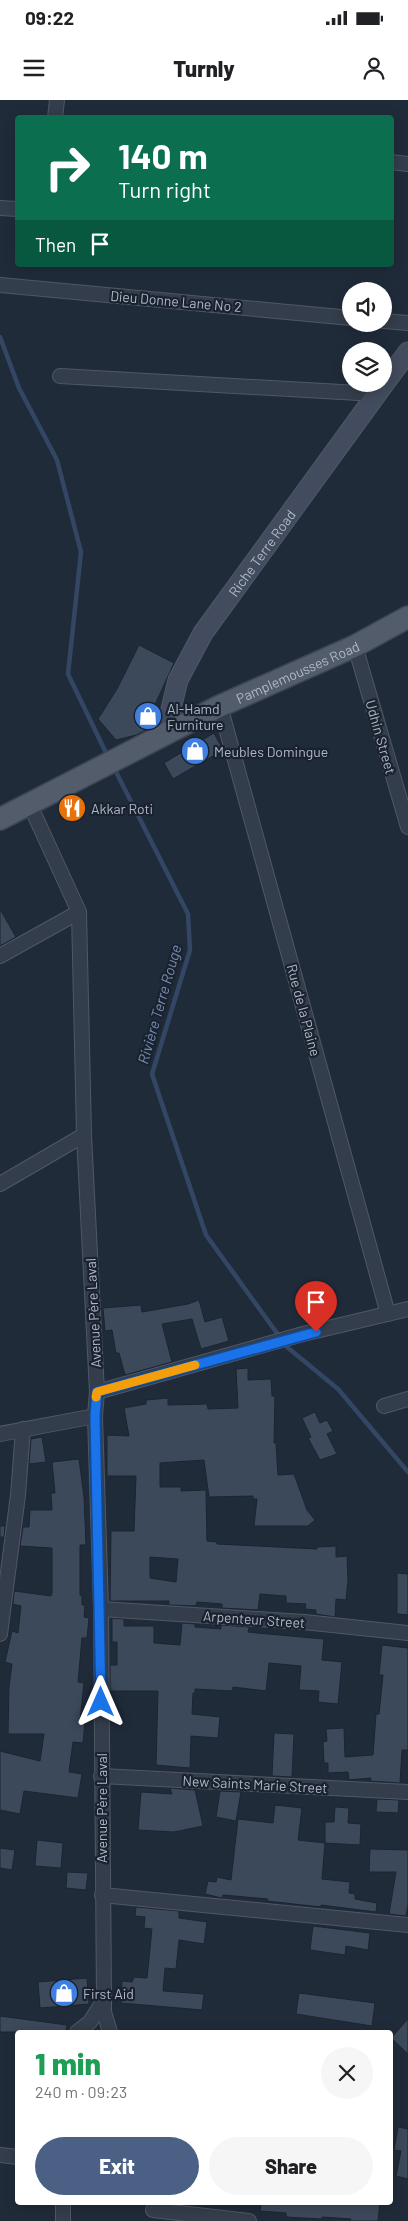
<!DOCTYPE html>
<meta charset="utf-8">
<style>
:root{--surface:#fff;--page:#f6f6f6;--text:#202124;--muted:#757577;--accent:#4b6085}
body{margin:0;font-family:Barlow,sans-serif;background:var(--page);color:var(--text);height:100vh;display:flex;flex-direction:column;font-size:19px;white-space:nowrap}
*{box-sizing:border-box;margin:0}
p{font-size:16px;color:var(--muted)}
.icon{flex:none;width:28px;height:28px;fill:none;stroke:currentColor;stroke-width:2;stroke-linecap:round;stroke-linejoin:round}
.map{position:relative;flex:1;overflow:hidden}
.drawer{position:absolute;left:15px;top:1930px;width:378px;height:175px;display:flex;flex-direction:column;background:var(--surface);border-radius:5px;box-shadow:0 2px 12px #0003}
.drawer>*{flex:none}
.top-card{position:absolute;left:15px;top:15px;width:379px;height:152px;border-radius:5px;box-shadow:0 2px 12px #0003;background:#0b6e4f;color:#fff;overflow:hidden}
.buttons{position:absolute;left:342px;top:182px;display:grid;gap:10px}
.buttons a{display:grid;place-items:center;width:50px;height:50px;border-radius:50%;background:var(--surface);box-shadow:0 2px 12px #0003;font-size:25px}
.pin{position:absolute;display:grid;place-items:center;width:42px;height:42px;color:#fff;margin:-51px -21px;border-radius:50% 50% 50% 0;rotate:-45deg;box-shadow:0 0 5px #0007}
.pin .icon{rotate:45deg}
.me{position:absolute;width:55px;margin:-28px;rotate:0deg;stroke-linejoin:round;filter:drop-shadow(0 0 4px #0008)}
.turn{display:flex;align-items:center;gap:18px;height:105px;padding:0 20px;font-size:22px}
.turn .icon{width:65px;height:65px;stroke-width:2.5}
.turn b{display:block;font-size:35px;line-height:42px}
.then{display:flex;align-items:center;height:48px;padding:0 20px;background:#0003;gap:10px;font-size:19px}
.round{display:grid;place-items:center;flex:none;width:52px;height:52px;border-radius:26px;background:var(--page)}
.headline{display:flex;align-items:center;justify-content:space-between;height:85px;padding:0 20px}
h1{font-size:30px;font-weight:800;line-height:38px;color:#1e9e55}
.action{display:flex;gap:10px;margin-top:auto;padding:10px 20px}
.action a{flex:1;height:58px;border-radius:30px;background:var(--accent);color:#fff;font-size:20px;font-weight:800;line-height:58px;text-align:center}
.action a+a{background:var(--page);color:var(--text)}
.status{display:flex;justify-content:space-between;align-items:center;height:35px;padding:0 25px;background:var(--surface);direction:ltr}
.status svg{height:14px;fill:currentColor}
header{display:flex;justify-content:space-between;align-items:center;height:65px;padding:0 20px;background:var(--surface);font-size:22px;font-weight:800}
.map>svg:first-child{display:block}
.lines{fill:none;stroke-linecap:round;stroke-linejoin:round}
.stream{stroke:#334663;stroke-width:4.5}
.building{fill:#3c495b;stroke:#1c2431;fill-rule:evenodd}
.street-casing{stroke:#4f5865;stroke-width:16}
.secondary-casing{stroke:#4f5865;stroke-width:21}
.primary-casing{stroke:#3e4654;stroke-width:24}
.street{stroke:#343d4b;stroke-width:14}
.secondary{stroke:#424c5e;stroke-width:19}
.primary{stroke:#525c6b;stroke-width:21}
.route-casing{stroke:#114b97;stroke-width:12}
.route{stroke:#1a73e8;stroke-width:9}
.slow{stroke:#f59e0b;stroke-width:9}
.labels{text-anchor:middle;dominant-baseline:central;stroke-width:4.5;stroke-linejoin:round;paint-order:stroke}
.street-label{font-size:14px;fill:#afb8c7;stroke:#1a222f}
.poi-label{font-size:14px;fill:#afb8c7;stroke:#1a222f;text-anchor:start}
.water-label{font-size:15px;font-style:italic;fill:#758db1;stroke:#1a222f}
</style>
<div class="status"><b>09:22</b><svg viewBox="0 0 49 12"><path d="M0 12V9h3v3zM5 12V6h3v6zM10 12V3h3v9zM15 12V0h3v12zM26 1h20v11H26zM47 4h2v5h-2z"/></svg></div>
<header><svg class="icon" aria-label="menu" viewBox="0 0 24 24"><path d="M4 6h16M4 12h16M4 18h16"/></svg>Turnly<svg class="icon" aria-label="person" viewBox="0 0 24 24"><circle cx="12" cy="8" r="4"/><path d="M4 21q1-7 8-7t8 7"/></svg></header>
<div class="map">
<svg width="408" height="2121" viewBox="0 0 408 2121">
<rect width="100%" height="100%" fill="#202b3a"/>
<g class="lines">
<g class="stream">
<polyline points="0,237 19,288 57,360 81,452 68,574 108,657"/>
<polyline points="113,666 188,814 190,850 152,974 206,1135 287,1247 338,1289 408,1372"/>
</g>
</g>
<g class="building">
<polygon points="139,545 174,563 153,609 159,612 150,628 136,635 116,640 98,619 117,589"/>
<polygon points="214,633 223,650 173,679 164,663"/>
<polygon points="0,809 16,837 0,846"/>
<polygon points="199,1200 205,1222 222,1217 229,1241 201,1249 192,1219 162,1224 172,1262 125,1275 119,1253 116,1253 112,1230 105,1231 103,1208 141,1205 142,1212 188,1204"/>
<path d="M248 1268V1280L271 1279 272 1296H275L274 1343H276L278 1375 294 1374 307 1410 315 1420 308 1426H254L257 1399H253V1396L209 1397 204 1360 160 1363V1387H181V1391L206 1390 207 1441 217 1442V1444L317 1449V1447L336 1446V1457L347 1456 348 1480 346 1500 336 1499 335 1517 316 1514V1510L305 1509 306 1504 286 1503V1496L260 1494 258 1510 222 1508V1504L197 1502 196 1506 169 1505V1501H110L111 1431H134L136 1376H107V1335L129 1336 124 1308 146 1304V1300L168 1298V1305L207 1304 208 1309 238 1308 236 1269ZM150 1457 178 1459 176 1482 150 1478Z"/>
<polygon points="315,1312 320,1323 327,1320 333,1331 327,1334 337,1354 320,1360 308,1338 311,1337 302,1318"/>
<polygon points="42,1337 46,1362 29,1364 31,1339"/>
<polygon points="79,1359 84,1397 86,1445 80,1445 80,1495 82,1495 82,1505 85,1505 84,1517 89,1518 87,1538 82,1538 78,1582 84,1583 80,1621 85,1622 83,1643 73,1642 69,1672 82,1674 78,1698 24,1691 20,1714 0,1710 0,1651 40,1661 44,1634 8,1634 9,1587 12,1564 5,1562 12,1531 18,1533 21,1506 13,1504 14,1491 51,1496 52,1493 52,1448 20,1446 23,1427 29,1427 30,1410 52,1410 51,1393 55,1393 52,1362"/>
<polygon points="0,1426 5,1426 4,1437 0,1437"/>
<polygon points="397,1473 408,1474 408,1515 397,1514"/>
<polygon points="112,1518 124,1519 124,1526 154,1526 154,1543 180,1545 182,1523 195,1524 195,1527 221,1529 221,1525 249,1527 248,1532 257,1533 324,1539 322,1560 342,1562 338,1604 318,1602 319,1591 299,1590 301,1566 269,1563 266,1591 233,1587 232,1591 195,1589 195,1593 193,1593 192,1614 220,1617 218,1638 191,1636 190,1668 156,1665 158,1591 110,1591 110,1565 117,1565 117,1542 112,1542"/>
<polygon points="382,1545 408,1548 408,1650 402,1650 400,1683 370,1681 371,1678 349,1680 348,1672 328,1673 328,1663 324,1663 323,1642 327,1641 326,1629 344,1628 345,1657 373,1655 376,1614 379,1614 383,1575 379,1575"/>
<polygon points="274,1633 294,1634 292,1677 272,1676"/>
<polygon points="170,1688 195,1690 203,1726 174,1732 138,1730 141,1692 172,1694"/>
<polygon points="220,1691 241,1692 236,1721 216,1717"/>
<polygon points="377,1699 399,1700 398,1713 376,1712"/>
<polygon points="275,1705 302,1708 298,1740 325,1743 322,1779 350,1782 349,1793 355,1794 355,1799 377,1803 376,1812 321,1805 321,1807 267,1801 268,1799 223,1795 222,1798 205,1794 208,1781 216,1782 217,1777 231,1780 238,1719 273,1723"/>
<polygon points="335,1707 349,1708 348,1723 361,1724 360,1745 325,1743 325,1722 334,1722"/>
<polygon points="37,1740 63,1743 61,1768 35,1766"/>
<polygon points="0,1748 15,1750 12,1770 0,1768"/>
<polygon points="370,1749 408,1750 408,1805 406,1816 389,1814 396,1772 369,1772"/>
<polygon points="67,1772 88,1773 86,1790 66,1788"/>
<polygon points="136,1807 179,1811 179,1818 207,1822 204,1844 179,1840 176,1869 165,1868 163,1891 204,1894 202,1910 121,1903 122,1881 132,1882 134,1877 147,1878 152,1829 144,1828 145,1817 135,1816"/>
<polygon points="313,1826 370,1833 368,1850 346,1846 345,1855 310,1850"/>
<polygon points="87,1878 89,1904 40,1908 38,1882"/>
<polygon points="299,1893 375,1903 372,1926 296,1914"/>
<polygon points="0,1916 67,1925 66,1932 0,1932"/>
<polygon points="408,1919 408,1954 391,1938"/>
<polygon points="398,2027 408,2029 408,2079 396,2076 401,2051 394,2050"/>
<polygon points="261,2102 380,2102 378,2121 350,2121 351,2119 322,2117 322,2119 286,2117 286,2113 260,2111"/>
</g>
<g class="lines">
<defs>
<g id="street">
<polyline points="55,18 57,0"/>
<polyline points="391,62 408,64"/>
<polyline points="0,108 18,109"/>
<polyline points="0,185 351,218"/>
<polyline points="384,221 408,223"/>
<polyline points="60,276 376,294"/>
<polyline points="355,546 408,727"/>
<polyline points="220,606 388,1214"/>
<polyline points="30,705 79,812 84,1035 97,1292 95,1316 101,1509 104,1900 104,1912 110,1932"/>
<polyline points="0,856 79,812"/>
<polyline points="0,1084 84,1035"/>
<polyline points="97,1292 303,1234 408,1209"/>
<polyline points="384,1306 408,1299"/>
<polyline points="0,1334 95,1316"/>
<polyline points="101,1509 304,1522 408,1533"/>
<polyline points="0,1534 18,1395 23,1329"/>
<polyline points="101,1676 408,1692"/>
<polyline points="102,1795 408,1825"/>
<polyline points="77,1932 90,1922 104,1900"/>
<polyline points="0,2055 18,2057"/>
<polyline points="153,2110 249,2121"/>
<polyline points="63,2121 63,2102"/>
</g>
<g id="secondary">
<polyline points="384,284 408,252"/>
<path id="s1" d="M165 634 178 580 203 533 384 284"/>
</g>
<g id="primary">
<path id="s2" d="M0 719 220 606 355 546 408 517"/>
</g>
</defs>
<use href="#street" class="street-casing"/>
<use href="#secondary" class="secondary-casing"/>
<use href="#primary" class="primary-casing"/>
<use href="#street" class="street"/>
<use href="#secondary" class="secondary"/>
<use href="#primary" class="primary"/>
</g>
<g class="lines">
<defs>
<polyline id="route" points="101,1602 95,1316 97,1292 316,1232"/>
</defs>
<use href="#route" class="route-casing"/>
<use href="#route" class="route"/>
<polyline class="slow" points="96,1297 97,1292 195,1265"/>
</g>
<defs>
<symbol id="shop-disc" viewBox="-11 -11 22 22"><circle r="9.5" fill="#3f7fe0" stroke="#1a222f"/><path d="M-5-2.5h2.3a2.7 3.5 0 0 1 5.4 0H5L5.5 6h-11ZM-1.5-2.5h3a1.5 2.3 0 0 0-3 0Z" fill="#fff"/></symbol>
<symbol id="restaurant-disc" viewBox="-11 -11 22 22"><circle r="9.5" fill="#e8710a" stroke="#1a222f"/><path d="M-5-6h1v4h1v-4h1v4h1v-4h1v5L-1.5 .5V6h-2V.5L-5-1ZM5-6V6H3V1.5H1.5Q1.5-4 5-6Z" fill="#fff"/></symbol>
</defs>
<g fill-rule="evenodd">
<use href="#shop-disc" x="132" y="600" width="32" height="32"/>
<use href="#shop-disc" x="179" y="635" width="32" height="32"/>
<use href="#restaurant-disc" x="56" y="692" width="32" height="32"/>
<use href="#shop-disc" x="48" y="1877" width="32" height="32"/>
</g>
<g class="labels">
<g class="street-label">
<text transform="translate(176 201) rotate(5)">Dieu Donne Lane No 2</text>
<text stroke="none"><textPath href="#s1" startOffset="208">Riche Terre Road</textPath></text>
<text stroke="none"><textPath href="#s2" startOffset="332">Pamplemousses Road</textPath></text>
<text transform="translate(381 637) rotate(74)">Udhin Street</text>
<text transform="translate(304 910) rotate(75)">Rue de la Plaine</text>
<text transform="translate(93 1213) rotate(-93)">Avenue Père Laval</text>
<text transform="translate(254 1519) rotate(4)">Arpenteur Street</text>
<text transform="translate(255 1684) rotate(3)">New Saints Marie Street</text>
<text transform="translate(101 1708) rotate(-90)">Avenue Père Laval</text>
</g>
<g class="poi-label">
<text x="167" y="608">Al-Hamd<tspan x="167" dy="16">Furniture</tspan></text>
<text x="214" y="651">Meubles Domingue</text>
<text x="91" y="708">Akkar Roti</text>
<text x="83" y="1893">First Aid</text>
</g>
<g class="water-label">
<text transform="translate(159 904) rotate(-74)">Rivière Terre Rouge</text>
</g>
</g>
</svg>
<div class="buttons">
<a><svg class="icon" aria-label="sound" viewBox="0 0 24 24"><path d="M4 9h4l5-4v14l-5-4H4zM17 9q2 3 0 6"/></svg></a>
<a><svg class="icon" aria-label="layers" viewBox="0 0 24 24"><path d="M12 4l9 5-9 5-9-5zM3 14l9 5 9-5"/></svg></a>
</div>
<div class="pin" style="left:316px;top:1232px;background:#d93025"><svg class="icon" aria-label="arrive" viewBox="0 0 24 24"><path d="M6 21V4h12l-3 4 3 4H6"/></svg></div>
<svg class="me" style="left:101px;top:1602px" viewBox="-20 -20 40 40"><path d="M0-17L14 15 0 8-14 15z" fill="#1a73e8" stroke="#fff" stroke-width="4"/></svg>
<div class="top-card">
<div class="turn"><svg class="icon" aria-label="right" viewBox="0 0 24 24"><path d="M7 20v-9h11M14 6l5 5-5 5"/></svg><div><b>140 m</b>Turn right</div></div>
<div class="then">Then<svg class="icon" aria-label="arrive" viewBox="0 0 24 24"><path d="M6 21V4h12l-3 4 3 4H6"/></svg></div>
</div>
<section class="drawer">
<div class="headline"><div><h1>1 min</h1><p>240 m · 09:23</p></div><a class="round"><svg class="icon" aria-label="close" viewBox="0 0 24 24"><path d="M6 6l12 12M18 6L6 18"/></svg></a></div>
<div class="action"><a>Exit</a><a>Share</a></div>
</section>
</div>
